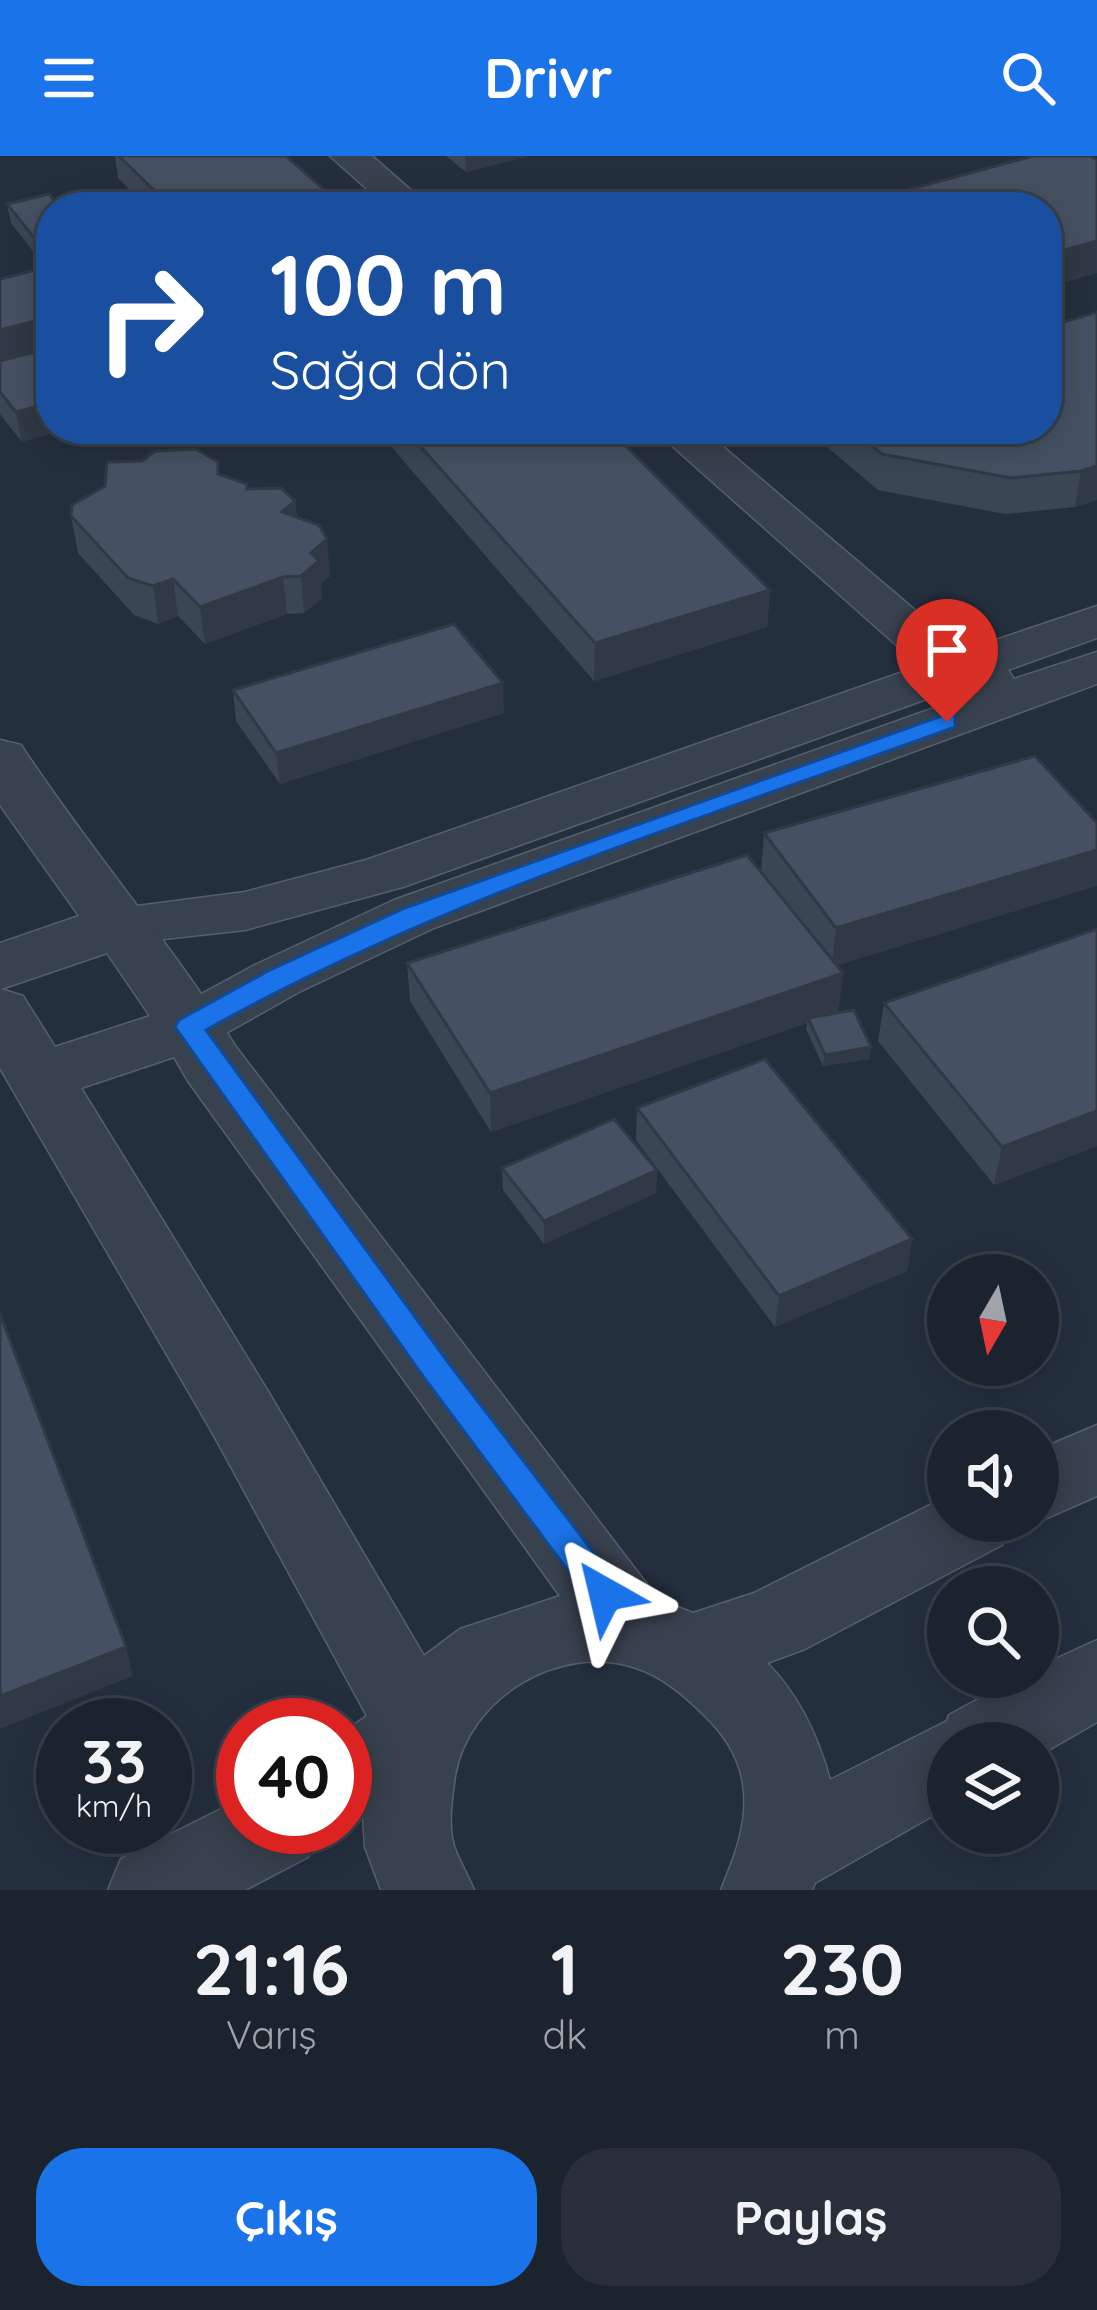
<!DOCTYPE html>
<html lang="tr">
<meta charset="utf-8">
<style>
:root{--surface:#1b232e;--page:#282f3a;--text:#f1f3f6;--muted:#a0a4aa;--line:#39404a;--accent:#1a73e8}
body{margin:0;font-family:Quicksand,sans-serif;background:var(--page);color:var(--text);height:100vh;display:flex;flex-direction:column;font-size:45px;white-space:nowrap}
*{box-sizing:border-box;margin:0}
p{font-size:39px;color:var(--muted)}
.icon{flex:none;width:66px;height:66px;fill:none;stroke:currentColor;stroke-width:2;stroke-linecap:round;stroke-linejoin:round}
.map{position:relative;height:1734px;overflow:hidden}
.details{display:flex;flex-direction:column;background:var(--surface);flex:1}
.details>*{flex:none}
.banner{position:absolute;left:36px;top:36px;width:1026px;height:252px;border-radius:48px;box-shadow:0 6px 30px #0003,0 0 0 3px var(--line);background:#1a4fa0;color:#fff;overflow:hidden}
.needle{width:78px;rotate:189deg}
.buttons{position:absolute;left:927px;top:1098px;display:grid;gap:24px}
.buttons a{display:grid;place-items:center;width:132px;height:132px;border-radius:50%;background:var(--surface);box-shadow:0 6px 30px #0003,0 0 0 3px var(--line);font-size:60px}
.speed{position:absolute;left:36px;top:1542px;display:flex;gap:24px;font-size:60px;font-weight:700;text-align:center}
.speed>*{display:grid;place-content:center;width:156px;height:156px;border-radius:50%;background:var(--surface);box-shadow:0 6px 30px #0003,0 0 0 3px var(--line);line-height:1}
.speed small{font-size:30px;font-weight:400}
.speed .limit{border:18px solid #d22;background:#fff;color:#111}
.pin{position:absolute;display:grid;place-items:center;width:102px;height:102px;color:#fff;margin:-123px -51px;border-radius:50% 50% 50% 0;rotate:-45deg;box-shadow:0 0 12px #0007}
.pin .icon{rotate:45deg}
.me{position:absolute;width:132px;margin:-66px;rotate:323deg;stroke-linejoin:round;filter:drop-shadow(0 0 9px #0008)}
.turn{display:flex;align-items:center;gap:42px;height:252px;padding:0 36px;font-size:54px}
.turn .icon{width:156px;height:156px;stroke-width:2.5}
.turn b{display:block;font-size:84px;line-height:102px}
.eta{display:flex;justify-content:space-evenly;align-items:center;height:204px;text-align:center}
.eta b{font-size:72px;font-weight:700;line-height:84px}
.cta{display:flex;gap:24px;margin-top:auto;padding:24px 36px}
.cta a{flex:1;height:138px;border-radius:48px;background:var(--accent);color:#fff;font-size:48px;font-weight:700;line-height:138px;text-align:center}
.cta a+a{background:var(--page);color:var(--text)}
header{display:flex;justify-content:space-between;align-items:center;height:156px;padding:0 36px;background:var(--accent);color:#fff;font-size:54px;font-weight:700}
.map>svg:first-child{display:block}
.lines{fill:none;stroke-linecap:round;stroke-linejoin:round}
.minor-casing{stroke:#565f6c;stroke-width:3}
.tertiary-casing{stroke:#565f6c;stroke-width:3}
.minor{fill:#38414e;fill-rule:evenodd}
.tertiary{fill:#38414e;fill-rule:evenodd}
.wall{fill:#3b4654}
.shaded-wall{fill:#303945}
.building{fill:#455162;stroke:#303945;stroke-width:3}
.route{fill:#1a73e8;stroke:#114b97;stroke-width:3}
</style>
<header><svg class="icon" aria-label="menu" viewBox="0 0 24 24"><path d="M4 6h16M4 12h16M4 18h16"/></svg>Drivr<svg class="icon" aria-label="search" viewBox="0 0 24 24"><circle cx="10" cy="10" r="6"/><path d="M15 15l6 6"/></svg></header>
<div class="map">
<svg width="1097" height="1734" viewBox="0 0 1097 1734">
<rect width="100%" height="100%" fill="#242f3e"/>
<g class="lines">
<defs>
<g id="minor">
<polygon points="330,0 372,0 430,51 387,51"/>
<polygon points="653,273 702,273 963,495 1097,450 1097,482 1008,514 1014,523 1097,496 1097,528 434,772 299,836 210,886 189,892 168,886 159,871 168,856 257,808 394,744 979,536 960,531 403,731 245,774 119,788 99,783 90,769 99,755 245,736 366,704 920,510"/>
</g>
<g id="tertiary">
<path d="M0 584 21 589C89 693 170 785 236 891L659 1444 693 1457 754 1437 948 1340V1365H1014L1002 1389 805 1493 767 1507C799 1539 818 1580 830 1624L947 1565 949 1559 1019 1521H1038V1511L1097 1484V1566L1038 1600V1587H948V1651L815 1727 812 1734H721C735 1700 749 1665 743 1628 739 1600 724 1578 703 1558 684 1539 662 1520 636 1512 559 1486 468 1542 455 1620 452 1642 447 1671 455 1693 460 1706 468 1720 474 1734H381L365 1691 363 1659 345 1666V1575L367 1560 212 1276 0 912V787L79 760 0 649ZM107 797 150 860 55 891 23 840 1 833ZM174 901 188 925 560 1440 460 1473 424 1500 266 1232 81 932Z"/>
<polygon points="1097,1269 1097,1340 1038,1366 1036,1365 1038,1294"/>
<polygon points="243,1642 243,1671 321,1671 308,1701 245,1734 108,1734 121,1703"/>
</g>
</defs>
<use href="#minor" class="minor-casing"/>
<use href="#tertiary" class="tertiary-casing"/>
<use href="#minor" class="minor"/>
<use href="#tertiary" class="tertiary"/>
</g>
<g class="wall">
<polygon points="115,0 286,0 344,51 147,51 118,22"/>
<polygon points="446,0 528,0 466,16"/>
<polygon points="49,38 51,191 46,112 11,67 7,48"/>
<polygon points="1047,171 1097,344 1075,351 1005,358 878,334 807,274 1047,273"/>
<polygon points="51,192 22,286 0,258 0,205"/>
<polygon points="380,273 609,273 770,434 767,471 594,525 381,279"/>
<polygon points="142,305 219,318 247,333 295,345 297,361 330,420 321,428 322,442 304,457 287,458 205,488 178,460 158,468 134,459 78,397 71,360 105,330"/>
<polygon points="233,534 504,557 280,628 236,565"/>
<polygon points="1035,600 836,809 843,817 838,856 871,891 869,903 823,910 806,873 807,867 491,976 410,845 407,807 761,716 764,677"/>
<polygon points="1097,773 1097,990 994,1029 878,885 884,847"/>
<polygon points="637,952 912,1083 907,1115 775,1171 636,984"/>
<polygon points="502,1012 657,1014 656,1037 544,1088 503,1034"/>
</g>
<g class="shaded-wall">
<polygon points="465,0 528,0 466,16"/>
<polygon points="1097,85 1097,117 1047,132 1047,99"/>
<polygon points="51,92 51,113 47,114 44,94"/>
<polygon points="51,161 51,191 0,204 0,174"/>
<polygon points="51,247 51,273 67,273 22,286 16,256"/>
<polygon points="1097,310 1097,344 1075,351 1081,315"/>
<polygon points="295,345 299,382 282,356"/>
<polygon points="327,383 330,420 321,428 322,442 304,457 301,420 311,397"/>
<polygon points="283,421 287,458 205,488 200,451"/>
<polygon points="173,423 178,460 158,468 153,430"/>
<polygon points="770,434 767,471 594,525 595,487"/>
<polygon points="503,527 504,557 280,628 276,597"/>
<polygon points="1097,694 1097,730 832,811 836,772"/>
<polygon points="843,817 838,856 808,862 807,867 491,976 490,937"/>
<polygon points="871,891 869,903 823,910 825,899"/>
<polygon points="1097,955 1097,990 994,1029 1002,991"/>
<polygon points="657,1014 656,1037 544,1088 544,1065"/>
<polygon points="912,1083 907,1115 775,1171 779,1140"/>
<polygon points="126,1491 133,1520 0,1573 0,1540"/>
</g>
<g class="building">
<polygon points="119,0 286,0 344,51 171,51"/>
<polygon points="1033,0 1090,0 1097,4 1097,85 1047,99 1047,51 845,51"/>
<polygon points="49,38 60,51 51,51 51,92 44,94 7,48"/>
<polygon points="51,110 51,161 0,174 0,123"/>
<polygon points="1097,156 1097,310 1081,315 1011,322 882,298 852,273 1047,273 1047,171"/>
<polygon points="51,192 51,247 16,256 0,236 0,205"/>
<polygon points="405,273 609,273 770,434 595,487"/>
<polygon points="196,293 218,306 218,318 247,328 247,333 281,332 295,345 282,356 319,369 327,383 311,397 319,405 301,420 283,421 200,451 173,423 153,430 128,422 71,360 72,349 105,330 107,306 142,305 155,295"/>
<polygon points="454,468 503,527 276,597 233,534"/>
<polygon points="1035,600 1097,667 1097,694 836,772 764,677"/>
<polygon points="747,699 843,817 490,937 407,807"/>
<polygon points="1097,773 1097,955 1002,991 884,847"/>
<polygon points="854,854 871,891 825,899 808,862"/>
<polygon points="765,903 912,1083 779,1140 637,952"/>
<polygon points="614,963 657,1014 544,1065 502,1012"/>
<polygon points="0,1158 126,1491 0,1540"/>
</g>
<path class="route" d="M947 558 955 560V571C702 663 442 742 206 874L450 1209 617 1427 622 1438 617 1448 605 1453 593 1448 428 1227 175 871 179 864 268 815 405 752Z"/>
</svg>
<div class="buttons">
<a><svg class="needle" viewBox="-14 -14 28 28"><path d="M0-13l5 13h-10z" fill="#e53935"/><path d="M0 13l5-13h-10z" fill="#a0a4aa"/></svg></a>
<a><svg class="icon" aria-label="sound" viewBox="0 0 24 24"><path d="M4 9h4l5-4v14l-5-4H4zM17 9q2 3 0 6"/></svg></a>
<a><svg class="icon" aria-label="search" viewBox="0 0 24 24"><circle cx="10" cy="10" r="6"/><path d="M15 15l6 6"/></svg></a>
<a><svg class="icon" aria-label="layers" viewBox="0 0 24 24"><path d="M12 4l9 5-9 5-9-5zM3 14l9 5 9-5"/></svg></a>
</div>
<div class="speed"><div>33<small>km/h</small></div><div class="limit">40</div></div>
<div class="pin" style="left:947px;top:566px;background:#d93025"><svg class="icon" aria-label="arrive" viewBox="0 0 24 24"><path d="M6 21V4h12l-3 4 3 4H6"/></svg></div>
<svg class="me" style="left:605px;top:1438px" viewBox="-20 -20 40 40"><path d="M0-17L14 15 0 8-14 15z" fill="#1a73e8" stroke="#fff" stroke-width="4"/></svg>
<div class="banner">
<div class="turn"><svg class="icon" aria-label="right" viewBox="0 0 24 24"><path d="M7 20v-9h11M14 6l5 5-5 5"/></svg><div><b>100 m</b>Sağa dön</div></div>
</div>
</div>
<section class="details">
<div class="eta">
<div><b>21:16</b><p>Varış</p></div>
<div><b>1</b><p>dk</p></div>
<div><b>230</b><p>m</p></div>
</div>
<div class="cta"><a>Çıkış</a><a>Paylaş</a></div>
</section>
